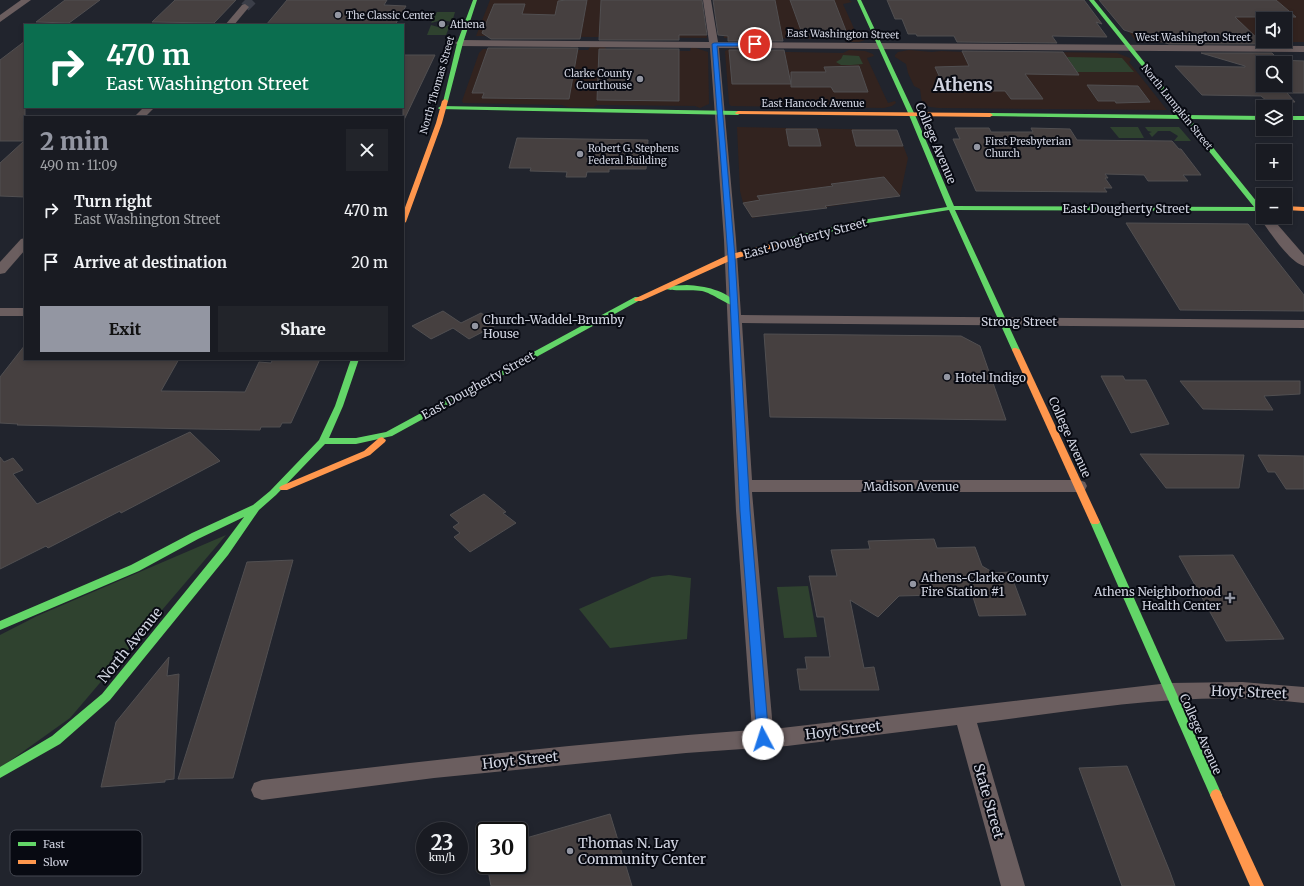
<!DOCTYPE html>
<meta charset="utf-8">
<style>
:root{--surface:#191b22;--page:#22242a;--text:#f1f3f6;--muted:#9fa1a5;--line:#373940;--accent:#9396a2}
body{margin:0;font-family:Merriweather,serif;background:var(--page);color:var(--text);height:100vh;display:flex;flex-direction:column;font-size:15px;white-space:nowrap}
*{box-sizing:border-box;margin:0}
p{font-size:13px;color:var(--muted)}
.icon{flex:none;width:22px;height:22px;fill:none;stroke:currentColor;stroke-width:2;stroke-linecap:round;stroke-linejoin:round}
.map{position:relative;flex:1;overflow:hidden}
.panel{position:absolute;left:24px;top:116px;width:380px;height:244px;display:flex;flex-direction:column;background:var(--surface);border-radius:0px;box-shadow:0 2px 6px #0003,0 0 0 1px var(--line)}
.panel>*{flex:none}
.hud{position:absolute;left:24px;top:24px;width:380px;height:84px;border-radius:0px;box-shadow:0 2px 6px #0003,0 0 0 1px var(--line);background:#0b6e4f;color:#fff;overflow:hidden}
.controls{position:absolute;left:1256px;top:12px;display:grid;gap:8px}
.controls a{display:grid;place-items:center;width:36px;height:36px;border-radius:0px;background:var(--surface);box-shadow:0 2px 6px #0003,0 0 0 1px var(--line);font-size:20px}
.speed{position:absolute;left:416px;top:822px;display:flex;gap:8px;font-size:20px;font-weight:700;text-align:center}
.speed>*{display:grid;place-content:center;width:52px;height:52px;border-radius:50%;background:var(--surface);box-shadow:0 2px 6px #0003,0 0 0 1px var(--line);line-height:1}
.speed small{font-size:10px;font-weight:400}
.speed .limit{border:2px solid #111;border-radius:6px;background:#fff;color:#111}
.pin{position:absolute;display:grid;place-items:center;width:34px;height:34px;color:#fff;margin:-17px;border:2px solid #fff;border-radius:50%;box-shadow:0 1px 4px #0007}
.me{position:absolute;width:44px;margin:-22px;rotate:355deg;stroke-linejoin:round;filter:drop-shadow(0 0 3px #0008)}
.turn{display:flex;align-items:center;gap:14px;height:84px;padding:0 16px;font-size:18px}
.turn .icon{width:52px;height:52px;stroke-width:2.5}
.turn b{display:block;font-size:28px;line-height:34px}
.round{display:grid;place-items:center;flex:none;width:42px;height:42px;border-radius:0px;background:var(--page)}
.headline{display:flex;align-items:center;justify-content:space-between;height:68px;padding:0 16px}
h1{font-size:24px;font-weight:800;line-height:30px;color:var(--accent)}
.cta{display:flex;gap:8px;margin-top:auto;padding:8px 16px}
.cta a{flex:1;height:46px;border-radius:0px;background:var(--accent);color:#111;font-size:16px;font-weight:800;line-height:46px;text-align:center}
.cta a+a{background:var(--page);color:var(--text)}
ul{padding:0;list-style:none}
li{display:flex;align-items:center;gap:12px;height:52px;padding:0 16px}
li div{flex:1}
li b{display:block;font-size:15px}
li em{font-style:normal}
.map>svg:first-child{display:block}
.commercial{fill:#32231f;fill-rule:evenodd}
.green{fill:#2f422f}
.building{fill:#464040;stroke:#514f51;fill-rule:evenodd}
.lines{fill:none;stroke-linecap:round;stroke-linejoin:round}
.street-tunnel{stroke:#3b3e48;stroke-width:10;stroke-dasharray:10 5;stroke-linecap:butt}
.street{fill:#6b5e5f;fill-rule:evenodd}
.fast{fill:#63d668;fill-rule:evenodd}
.slow{fill:#ff974d;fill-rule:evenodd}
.route{fill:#1a73e8;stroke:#114b97}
.poi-dot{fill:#9396a2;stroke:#080a12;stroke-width:1.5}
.labels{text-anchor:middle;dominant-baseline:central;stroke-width:4;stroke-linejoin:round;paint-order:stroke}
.far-poi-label{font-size:10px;fill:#d1d4e1;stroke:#080a12;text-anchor:start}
.far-street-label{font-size:10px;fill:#d1d4e1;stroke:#080a12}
.street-label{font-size:12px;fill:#d1d4e1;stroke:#080a12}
.poi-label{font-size:12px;fill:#d1d4e1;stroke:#080a12;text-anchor:start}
.near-street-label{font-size:14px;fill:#d1d4e1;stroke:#080a12}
.near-poi-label{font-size:14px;fill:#d1d4e1;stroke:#080a12;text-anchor:start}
.far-town-label{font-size:17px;font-weight:bold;fill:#d1d4e1;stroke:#080a12}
.key{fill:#080a12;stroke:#444750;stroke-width:1}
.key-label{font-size:11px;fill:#d1d4e1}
</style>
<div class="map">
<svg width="1304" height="886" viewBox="0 0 1304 886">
<rect width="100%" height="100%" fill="#21242d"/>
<g class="commercial">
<polygon points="490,0 701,0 707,38 476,36"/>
<polygon points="717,0 849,0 852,2 843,4 857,35 864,36 865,40 859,42 845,42 848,39 724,38"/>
<path d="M1102 0H1304V42H1281L1279 44 1137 42ZM1263 19H1285V41H1263Z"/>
<polygon points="590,47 604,47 606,48 606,50 690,51 691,48 696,48 708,52 709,104 700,108 695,106 597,105 594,107 568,107 562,105 463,103 462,101 479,53 483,49 588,50"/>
<polygon points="729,49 737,51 843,53 849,50 865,51 873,54 874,56 867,58 888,103 895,101 896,103 892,106 884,108 731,106 729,104 725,51"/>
<polygon points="909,50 932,52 941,51 965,52 977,51 1117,53 1130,58 1131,60 1129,62 1167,110 939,108 930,107 922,103 920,89 914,86 908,73 906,64 895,57 895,55 898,52"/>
<polygon points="737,127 897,130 908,158 900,196 752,218 743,203 740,191"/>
</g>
<g class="green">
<polygon points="437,12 455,12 452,22 442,20 431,23"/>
<polygon points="431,25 438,27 450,25 446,35 427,35"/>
<polygon points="843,55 859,56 863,64 851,65 841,65 836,62 841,59"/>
<polygon points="1067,57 1122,58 1134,72 1077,72"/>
<polygon points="1110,127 1138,127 1144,138 1119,138"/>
<polygon points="1145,127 1179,127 1191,141 1174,141 1178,136 1170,131 1158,131 1152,137 1149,133 1152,132 1148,131"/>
<polygon points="226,535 70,718 0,768 0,635 37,616"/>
<polygon points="669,575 691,578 687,639 610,648 579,609 652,577"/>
<polygon points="808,586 817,637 784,638 777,587"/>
</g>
<g class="building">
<polygon points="65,0 100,0 69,23 36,22"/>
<polygon points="175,0 236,0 214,23 152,22"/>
<polygon points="287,0 387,0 384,5 406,6 395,25 266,25"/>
<polygon points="566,0 587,0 580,39 491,39 482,33 494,4 525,4 522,14 555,15 558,1"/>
<polygon points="601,0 702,0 707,35 679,35 679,40 599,40"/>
<polygon points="713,0 775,0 783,41 728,41 728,36 718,35"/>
<polygon points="790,0 834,0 848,36 803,36"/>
<polygon points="887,0 1084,0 1102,24 1096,22 1107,37 1052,36 1057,43 957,42 954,36 917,36 916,34 908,34 902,19 895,19"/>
<polygon points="1099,0 1276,0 1296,17 1235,17 1263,44 1169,44 1124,30"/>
<polygon points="25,41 25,197 0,196 0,163 24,141 0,141 0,60"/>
<polygon points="488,48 578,48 569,99 482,98 484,93 472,93"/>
<polygon points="599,49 679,49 679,101 597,100"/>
<polygon points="729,50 784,50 791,84 732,84"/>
<polygon points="962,51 1063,52 1079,75 1025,74 1043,99 1011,99 1005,91 946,91 935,67 969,66"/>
<path d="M1201 53H1272L1279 60 1304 61V93H1287L1295 102 1267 101 1261 96 1202 95 1175 66 1245 67V66ZM1263 63H1285V85H1263Z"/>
<polygon points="403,55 435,55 403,122"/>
<polygon points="859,66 868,92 834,92 831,87 791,87 791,72 826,72 824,67"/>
<polygon points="1087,85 1138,86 1150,102 1116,103 1115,101 1098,101"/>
<polygon points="955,128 989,128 991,132 1033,132 1031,128 1070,129 1077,140 1172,141 1179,149 1181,149 1201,175 1183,175 1188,181 1148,181 1144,175 1105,174 1108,178 1105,178 1112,188 1104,188 1107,192 976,191 953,139 960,139"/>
<polygon points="786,129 817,129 821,146 789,146"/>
<polygon points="852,130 897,130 903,146 856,146"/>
<polygon points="517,138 648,140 646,169 609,169 609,172 587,172 586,177 566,177 567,172 530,171 531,168 509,168"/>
<polygon points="884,177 900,196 825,206 827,208 752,217 743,203 760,200 757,196 833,186 831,184"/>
<polygon points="1126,223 1248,224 1304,295 1304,311 1180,310"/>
<polygon points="443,311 461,323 481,313 498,324 469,339 453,328 431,339 412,326"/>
<polygon points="764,334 961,336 980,346 1006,420 770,417"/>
<polygon points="25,345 25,359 179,359 161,391 245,392 259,362 271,363 273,359 320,359 291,423 282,423 280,427 261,427 260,430 196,429 17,425 18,424 0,423 0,377"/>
<polygon points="1101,376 1123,376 1125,380 1146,380 1169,424 1131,433"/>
<polygon points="1180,381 1300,381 1300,394 1264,396 1273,410 1203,409"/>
<polygon points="190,432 220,461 121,513 120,511 48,548 46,546 0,569 0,457 4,462 13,458 23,470 13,474 37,504"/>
<polygon points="1140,454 1244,455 1239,488 1166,488"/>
<polygon points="1258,455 1304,456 1304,489 1286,489 1275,472 1268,472"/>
<polygon points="484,494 506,512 503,513 516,523 470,552 454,537 460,533 453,527 459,523 450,515"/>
<polygon points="934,539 937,548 975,547 982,566 994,573 1010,572 1026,615 979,616 972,594 899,596 878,617 850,600 864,668 874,667 879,690 800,690 797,669 807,669 805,657 830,657 824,617 817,617 809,576 837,576 831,550 870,549 868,541"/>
<polygon points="1233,555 1284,639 1226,641 1179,556"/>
<polygon points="293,560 233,778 178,779 247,562"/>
<polygon points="169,657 167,676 179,674 174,779 165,780 165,782 101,787 116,722"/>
<polygon points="1127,766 1170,872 1175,886 1122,886 1079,768"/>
<polygon points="610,814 632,886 491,886 487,865 519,865 519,840"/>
</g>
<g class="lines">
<polyline class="street-tunnel" points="245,7 252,0"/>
<g class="street">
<polygon points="21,0 31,0 0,22 0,15"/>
<path d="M703 0H711L718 42 1304 46V52L719 48 736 240 741 315 1304 320V328L742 323 752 480H1079L1085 482 1087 486 1085 490 1079 492H752L773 729 1169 683 1242 682 1304 687V703C1195 689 1085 710 977 723L1025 886H1001L957 725 787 746 686 753 434 778 262 800 254 797 251 790 254 783 262 780C425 761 588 742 752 730L736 511 724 240 710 48 460 46 455 43 460 40 709 42Z"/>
<polygon points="245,4 249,7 234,25 225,25 242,5"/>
<polygon points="144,107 155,107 145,117 134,117"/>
<path d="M1261 214H1263V217H1271L1304 255V266C1289 262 1270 232 1261 220L1259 217Z"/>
<polygon points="25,238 25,250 5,273 0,274 0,262 21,239"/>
<rect x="0" y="308" width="25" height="8"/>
</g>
<g class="fast">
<polygon points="473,0 477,0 463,43 448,101 443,102 457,43"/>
<polygon points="857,0 861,0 915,115 954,206 1254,207 1183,119 988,116 987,115 990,113 1181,115 1089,0 1094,0 1187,115 1263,116 1263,120 1190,119 1261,207 1263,207 1263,211 955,210 1020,350 1016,352 1012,350 949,210 855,225 795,242 789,242 789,238 855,221 947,207 909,115"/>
<polygon points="441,106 738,111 741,113 738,115 439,109 438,108"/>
<rect x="1285" y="116" width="19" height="4"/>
<path d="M687 285C705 286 725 290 738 304L737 306C730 307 712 293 702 291 693 289 670 292 664 288L668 286Z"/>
<polygon points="635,297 641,297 642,299 392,436 356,444 325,444 276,495 259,510 228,555 110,700 60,744 0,778 0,767 52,736 102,694 220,549 244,517 198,539 139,571 0,630 0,621 131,565 192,533 253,505 270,491 319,440 335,406 351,359 359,359 343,406 329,438 356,438 386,432"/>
<polygon points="1095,519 1098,520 1100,522 1222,795 1220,799 1216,801 1212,799 1210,795 1090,522 1092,520"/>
</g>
<g class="slow">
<polygon points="445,99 448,101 442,123 406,222 403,224 403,213 436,123 442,101"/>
<polygon points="738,111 990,113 993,115 990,117 736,114 735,113"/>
<polygon points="1285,206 1304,207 1304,211 1285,210"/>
<polygon points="792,238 795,238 795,242 734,259 641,301 635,301 634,299 728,255"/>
<polygon points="1013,348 1016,348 1020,350 1100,522 1098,524 1092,524 1090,522 1012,350"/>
<polygon points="382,437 386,440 385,442 370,455 287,490 281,490 279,488 281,486 364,451 379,438"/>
<polygon points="1216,789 1220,791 1264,886 1250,886 1210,795 1212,791"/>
</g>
</g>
<polygon class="route" points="714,43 755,43 758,44 755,46 717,46 735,257 750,511 769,739 768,742 763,744 759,742 757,739 740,511 728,257 712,44"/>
<g class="poi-dot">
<circle cx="338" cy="15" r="4"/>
<circle cx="442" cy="24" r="4"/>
<circle cx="640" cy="79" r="4"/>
<circle cx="977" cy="147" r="4"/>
<circle cx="580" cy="154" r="4"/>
<circle cx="475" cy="326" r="4"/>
<circle cx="947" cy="377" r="4"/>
<circle cx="913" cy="584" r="4"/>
<path d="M1228 592h4v4h4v4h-4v4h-4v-4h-4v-4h4z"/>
<circle cx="570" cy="851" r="4"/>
</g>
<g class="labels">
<g class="far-poi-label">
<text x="346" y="15">The Classic Center</text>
<text x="450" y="24">Athena</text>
<text x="632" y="73" text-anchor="end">Clarke County<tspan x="632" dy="12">Courthouse</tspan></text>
<text x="985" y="141">First Presbyterian<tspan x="985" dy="12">Church</tspan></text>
<text x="588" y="148">Robert G. Stephens<tspan x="588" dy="12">Federal Building</tspan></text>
</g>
<g class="far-street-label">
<text transform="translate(843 34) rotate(1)">East Washington Street</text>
<text x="1193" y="37">West Washington Street</text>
<text transform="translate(437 85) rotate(-74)">North Thomas Street</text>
<text x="813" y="103">East Hancock Avenue</text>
<text transform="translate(1177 107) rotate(51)">North Lumpkin Street</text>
</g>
<g class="street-label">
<text transform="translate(936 143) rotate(67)">College Avenue</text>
<text x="1126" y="208">East Dougherty Street</text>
<text transform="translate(805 238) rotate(-15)">East Dougherty Street</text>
<text x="1019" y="321">Strong Street</text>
<text transform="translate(478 385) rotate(-29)">East Dougherty Street</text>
<text transform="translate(1070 437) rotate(66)">College Avenue</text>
<text x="911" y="486">Madison Avenue</text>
<text transform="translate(1201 734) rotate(66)">College Avenue</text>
</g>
<g class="poi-label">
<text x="483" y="319">Church-Waddel-Brumby<tspan x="483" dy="14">House</tspan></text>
<text x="955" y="377">Hotel Indigo</text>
<text x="921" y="577">Athens-Clarke County<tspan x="921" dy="14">Fire Station #1</tspan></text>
<text x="1221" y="591" text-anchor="end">Athens Neighborhood<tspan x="1221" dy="14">Health Center</tspan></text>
</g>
<g class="near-street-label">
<text transform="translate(130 645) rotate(-51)">North Avenue</text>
<text transform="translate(1249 692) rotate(2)">Hoyt Street</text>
<text transform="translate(843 730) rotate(-7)">Hoyt Street</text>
<text transform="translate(520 760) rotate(-6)">Hoyt Street</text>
<text transform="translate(989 801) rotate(74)">State Street</text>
</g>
<g class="near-poi-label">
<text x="578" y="843">Thomas N. Lay<tspan x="578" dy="16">Community Center</tspan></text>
</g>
<g class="far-town-label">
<text x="963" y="85">Athens</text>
</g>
</g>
<rect x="10" y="830" width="132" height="46" rx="6" class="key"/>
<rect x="18" y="842" width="18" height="4" fill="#63d668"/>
<rect x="18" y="860" width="18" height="4" fill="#ff974d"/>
<g class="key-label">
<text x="43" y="848">Fast</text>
<text x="43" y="866">Slow</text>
</g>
</svg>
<div class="controls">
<a><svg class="icon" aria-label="sound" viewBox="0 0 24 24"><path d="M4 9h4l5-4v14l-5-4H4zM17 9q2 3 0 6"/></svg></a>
<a><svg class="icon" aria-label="search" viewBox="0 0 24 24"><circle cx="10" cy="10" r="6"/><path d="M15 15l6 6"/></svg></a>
<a><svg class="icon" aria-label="layers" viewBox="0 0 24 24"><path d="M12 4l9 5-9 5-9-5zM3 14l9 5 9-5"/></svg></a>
<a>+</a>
<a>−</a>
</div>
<div class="speed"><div>23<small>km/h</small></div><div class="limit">30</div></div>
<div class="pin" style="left:755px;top:44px;background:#d93025"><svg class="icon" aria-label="arrive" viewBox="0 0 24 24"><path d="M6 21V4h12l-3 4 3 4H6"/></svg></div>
<svg class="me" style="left:763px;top:739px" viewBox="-20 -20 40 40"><circle r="19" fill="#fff"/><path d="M0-13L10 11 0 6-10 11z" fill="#1a73e8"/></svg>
<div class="hud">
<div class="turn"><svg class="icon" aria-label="right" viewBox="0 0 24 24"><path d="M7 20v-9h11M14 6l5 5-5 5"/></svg><div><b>470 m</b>East Washington Street</div></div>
</div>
<section class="panel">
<div class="headline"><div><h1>2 min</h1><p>490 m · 11:09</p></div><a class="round"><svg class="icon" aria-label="close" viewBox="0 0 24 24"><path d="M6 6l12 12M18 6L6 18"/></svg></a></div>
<ul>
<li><svg class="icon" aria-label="right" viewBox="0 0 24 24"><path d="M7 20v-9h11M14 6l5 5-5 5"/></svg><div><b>Turn right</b><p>East Washington Street</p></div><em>470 m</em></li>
<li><svg class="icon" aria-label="arrive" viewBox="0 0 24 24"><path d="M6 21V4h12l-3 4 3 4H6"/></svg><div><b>Arrive at destination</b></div><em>20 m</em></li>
</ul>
<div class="cta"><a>Exit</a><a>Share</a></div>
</section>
</div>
